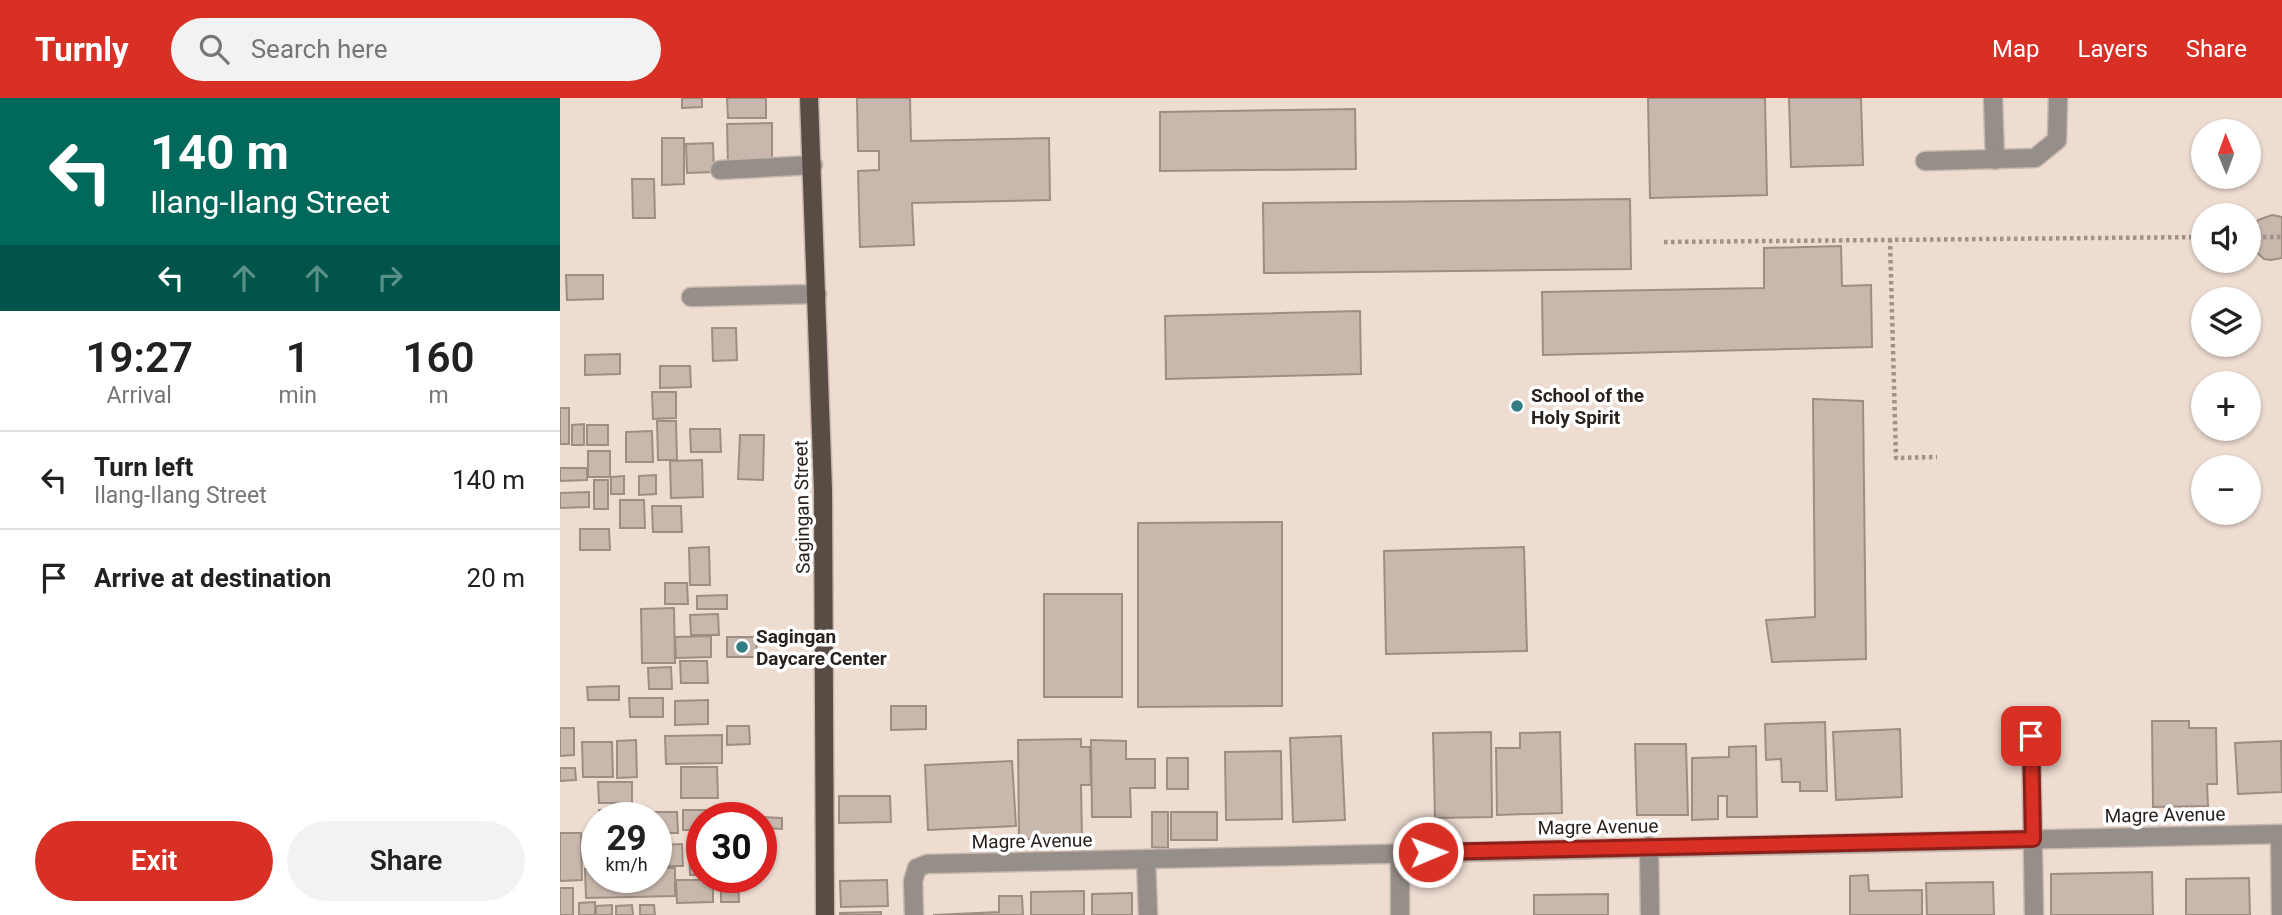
<!DOCTYPE html>
<meta charset="utf-8">
<style>
:root{--surface:#fff;--page:#f2f2f2;--text:#222;--muted:#767676;--line:#e0e0e0;--accent:#d93025}
body{margin:0;font-family:Roboto,sans-serif;background:var(--page);color:var(--text);height:100vh;display:flex;flex-direction:column;font-size:26px;white-space:nowrap}
*{box-sizing:border-box;margin:0}
p{font-size:23px;color:var(--muted)}
.icon{flex:none;width:38px;height:38px;fill:none;stroke:currentColor;stroke-width:2;stroke-linecap:round;stroke-linejoin:round}
.map{position:relative;flex:1;overflow:hidden}
.drawer{display:flex;flex-direction:column;background:var(--surface);width:560px}
.drawer>*{flex:none}
.hud{background:#00695c;color:#fff;overflow:hidden}
.needle{width:46px;rotate:359deg}
.controls{position:absolute;left:1631px;top:21px;display:grid;gap:14px}
.controls a{display:grid;place-items:center;width:70px;height:70px;border-radius:50%;background:var(--surface);box-shadow:0 2px 5px #0004;font-size:35px}
.speed{position:absolute;left:21px;top:704px;display:flex;gap:14px;font-size:35px;font-weight:700;text-align:center}
.speed>*{display:grid;place-content:center;width:91px;height:91px;border-radius:50%;background:var(--surface);box-shadow:0 2px 5px #0004;line-height:1}
.speed small{font-size:18px;font-weight:400}
.speed .limit{border:10px solid #d22;background:#fff;color:#111}
.pin{position:absolute;display:grid;place-items:center;width:60px;height:60px;color:#fff;margin:-30px;border-radius:14px;box-shadow:0 4px 10px #0006}
.me{position:absolute;width:77px;margin:-38px;rotate:89deg;stroke-linejoin:round;filter:drop-shadow(0 0 5px #0008)}
.turn{display:flex;align-items:center;gap:24px;height:147px;padding:0 35px;font-size:32px}
.turn .icon{width:91px;height:91px;stroke-width:2.5}
.turn b{display:block;font-size:49px;line-height:60px}
.lanes{display:flex;align-items:center;height:66px;padding:0 35px;background:#0003;justify-content:center;gap:35px;direction:ltr}
.lanes .off{opacity:.35}
.eta{display:flex;justify-content:space-evenly;align-items:center;height:119px;text-align:center}
.eta b{font-size:42px;font-weight:600;line-height:49px}
.button{display:flex;gap:14px;margin-top:auto;padding:14px 35px}
.button a{flex:1;height:80px;border-radius:42px;background:var(--accent);color:#fff;font-size:28px;font-weight:600;line-height:80px;text-align:center}
.button a+a{background:var(--page);color:var(--text)}
ul{padding:0;list-style:none}
li{display:flex;align-items:center;gap:21px;height:98px;padding:0 35px;border-top:2px solid var(--line)}
li div{flex:1}
li b{display:block;font-size:26px}
li em{font-style:normal}
header{display:flex;align-items:center;gap:42px;box-sizing:border-box;height:98px;padding:0 35px;background:var(--accent);color:#fff}
header strong{font-size:33px}
nav{display:flex;gap:38px;margin-inline-start:auto;font-size:24px}
.search{width:490px;height:63px;background:var(--page);display:flex;align-items:center;gap:18px;box-sizing:border-box;padding:0 24px;border-radius:38px;color:var(--muted);font-size:26px}
main{display:flex;flex:1;min-height:0}
.map>svg:first-child{display:block}
.building{fill:#c8b7ac;stroke:#9d8d83;stroke-width:2}
.lines{fill:none;stroke-linecap:round;stroke-linejoin:round}
.minor-casing{stroke:#c7b7ad;stroke-width:21}
.major-casing{stroke:#c7b7ad;stroke-width:21}
.path{stroke:#9f9289;stroke-width:4.5;stroke-dasharray:3.5 3.5;stroke-linecap:butt}
.minor{stroke:#958e89;stroke-width:18}
.major{stroke:#584c44;stroke-width:18}
.route-casing{stroke:#8d1f18;stroke-width:18}
.route{stroke:#d93025;stroke-width:12}
.poi-dot{fill:#347c84;stroke:#fff;stroke-width:2.5}
.labels{text-anchor:middle;dominant-baseline:central;stroke-width:7;stroke-linejoin:round;paint-order:stroke}
.poi-label{font-size:19px;font-weight:bold;fill:#29221e;stroke:#fff;text-anchor:start}
.street-label{font-size:19px;fill:#29221e;stroke:#fff}
</style>
<header>
<strong>Turnly</strong>
<div class="search"><svg class="icon" aria-label="search" viewBox="0 0 24 24"><circle cx="10" cy="10" r="6"/><path d="M15 15l6 6"/></svg>Search here</div>
<nav><a>Map</a><a>Layers</a><a>Share</a></nav>
</header>
<main>
<section class="drawer">
<div class="hud">
<div class="turn"><svg class="icon" aria-label="left" viewBox="0 0 24 24"><path d="M17 20v-9H6M10 6l-5 5 5 5"/></svg><div><b>140 m</b>Ilang-Ilang Street</div></div>
<div class="lanes"><svg class="icon" aria-label="left" viewBox="0 0 24 24"><path d="M17 20v-9H6M10 6l-5 5 5 5"/></svg><svg class="icon off" aria-label="ahead" viewBox="0 0 24 24"><path d="M12 20V5M6 11l6-6 6 6"/></svg><svg class="icon off" aria-label="ahead" viewBox="0 0 24 24"><path d="M12 20V5M6 11l6-6 6 6"/></svg><svg class="icon off" aria-label="right" viewBox="0 0 24 24"><path d="M7 20v-9h11M14 6l5 5-5 5"/></svg></div>
</div>
<div class="eta">
<div><b>19:27</b><p>Arrival</p></div>
<div><b>1</b><p>min</p></div>
<div><b>160</b><p>m</p></div>
</div>
<ul>
<li><svg class="icon" aria-label="left" viewBox="0 0 24 24"><path d="M17 20v-9H6M10 6l-5 5 5 5"/></svg><div><b>Turn left</b><p>Ilang-Ilang Street</p></div><em>140 m</em></li>
<li><svg class="icon" aria-label="arrive" viewBox="0 0 24 24"><path d="M6 21V4h12l-3 4 3 4H6"/></svg><div><b>Arrive at destination</b></div><em>20 m</em></li>
</ul>
<div class="button"><a>Exit</a><a>Share</a></div>
</section>
<div class="map">
<svg width="1722" height="817" viewBox="0 0 1722 817">
<rect width="100%" height="100%" fill="#eedcd1"/>
<g class="building">
<polygon points="122,0 142,0 142,9 122,10"/>
<polygon points="167,0 206,0 206,20 168,20"/>
<polygon points="297,0 350,0 351,43 489,40 490,102 352,105 354,147 300,149 298,73 319,72 319,53 298,53"/>
<polygon points="1088,0 1205,0 1207,97 1090,100"/>
<polygon points="1229,0 1301,0 1303,67 1231,69"/>
<polygon points="795,11 796,71 600,73 600,14"/>
<polygon points="212,25 212,68 168,69 167,26"/>
<polygon points="102,40 124,40 124,86 102,87"/>
<polygon points="153,45 154,74 127,75 126,46"/>
<polygon points="72,81 94,81 95,120 73,120"/>
<polygon points="1070,101 1071,171 704,175 703,105"/>
<polygon points="1712,117 1722,119 1722,160 1711,162 1704,161 1692,150 1690,135 1698,122"/>
<polygon points="1281,148 1282,188 1311,187 1312,249 983,257 982,194 1204,190 1204,150"/>
<polygon points="6,177 43,177 43,201 7,202"/>
<polygon points="800,213 801,276 606,281 605,218"/>
<polygon points="152,230 176,230 177,262 153,263"/>
<polygon points="60,256 60,276 25,277 25,257"/>
<polygon points="100,268 130,268 131,289 100,290"/>
<polygon points="92,294 116,294 116,320 93,321"/>
<polygon points="1253,301 1303,303 1306,561 1212,564 1206,522 1255,519"/>
<rect x="0" y="310" width="9" height="36"/>
<polygon points="97,323 116,323 117,362 98,362"/>
<polygon points="24,326 24,347 12,347 12,327"/>
<rect x="27" y="327" width="21" height="20"/>
<polygon points="130,331 160,331 161,354 131,354"/>
<polygon points="92,333 93,364 66,364 66,334"/>
<polygon points="180,337 204,337 203,382 178,381"/>
<rect x="28" y="353" width="22" height="26"/>
<polygon points="142,362 143,399 111,400 110,363"/>
<polygon points="0,370 27,370 27,382 0,383"/>
<polygon points="96,377 96,396 79,397 79,378"/>
<polygon points="64,378 64,396 51,396 51,379"/>
<rect x="34" y="382" width="14" height="29"/>
<polygon points="29,394 29,409 0,410 0,395"/>
<polygon points="60,402 84,402 85,430 60,430"/>
<polygon points="92,408 121,408 122,434 93,434"/>
<polygon points="722,424 722,608 578,609 578,425"/>
<polygon points="20,431 49,431 50,452 20,452"/>
<polygon points="149,449 150,487 130,487 129,450"/>
<polygon points="964,449 967,553 826,556 824,453"/>
<polygon points="105,485 127,485 128,506 105,506"/>
<rect x="484" y="496" width="78" height="103"/>
<polygon points="167,497 167,511 137,511 137,498"/>
<polygon points="114,510 115,565 82,565 81,511"/>
<polygon points="158,516 159,537 131,537 130,517"/>
<polygon points="151,538 151,559 116,560 115,539"/>
<polygon points="167,539 197,539 196,559 167,559"/>
<polygon points="120,563 147,563 148,585 121,585"/>
<polygon points="111,569 112,591 89,591 88,570"/>
<polygon points="59,588 59,602 28,602 27,589"/>
<polygon points="69,600 103,600 103,619 70,619"/>
<polygon points="148,602 148,626 115,627 115,603"/>
<polygon points="331,608 366,608 366,631 331,632"/>
<polygon points="1592,623 1629,623 1629,630 1656,630 1657,686 1647,686 1648,708 1593,709"/>
<polygon points="1265,624 1267,693 1240,693 1240,684 1222,684 1221,661 1206,662 1205,626"/>
<polygon points="167,628 189,628 190,646 167,647"/>
<polygon points="0,630 14,630 14,657 0,658"/>
<polygon points="1340,631 1342,699 1276,702 1273,634"/>
<polygon points="931,634 932,719 875,720 873,635"/>
<polygon points="1000,634 1002,715 937,717 936,650 960,650 960,635"/>
<polygon points="162,637 162,665 106,666 105,638"/>
<polygon points="781,638 785,722 733,724 730,640"/>
<polygon points="521,641 521,649 530,649 531,687 521,687 522,741 459,741 458,642"/>
<polygon points="76,642 77,679 57,680 57,643"/>
<polygon points="531,642 566,643 566,661 595,661 595,690 570,690 571,719 532,719"/>
<polygon points="1721,643 1722,694 1678,696 1675,645"/>
<polygon points="22,644 52,644 53,679 23,679"/>
<polygon points="1075,646 1126,646 1128,717 1077,717"/>
<polygon points="1196,648 1197,719 1167,719 1167,698 1158,698 1158,721 1132,722 1132,660 1169,659 1169,649"/>
<polygon points="721,653 722,721 666,722 665,654"/>
<rect x="607" y="660" width="21" height="31"/>
<polygon points="452,663 456,728 368,732 365,667"/>
<polygon points="121,669 157,669 158,700 121,700"/>
<polygon points="0,670 15,670 16,682 0,683"/>
<polygon points="38,684 72,684 72,705 39,705"/>
<polygon points="279,698 330,698 331,724 279,725"/>
<rect x="39" y="712" width="22" height="7"/>
<polygon points="123,712 149,712 150,719 142,719 142,732 123,732"/>
<polygon points="63,714 117,714 118,735 96,735 96,719 63,719"/>
<polygon points="592,714 608,714 608,750 592,749"/>
<rect x="611" y="714" width="46" height="28"/>
<polygon points="165,717 222,720 222,731 201,730 201,719"/>
<polygon points="0,735 21,735 22,782 0,783"/>
<polygon points="129,737 142,737 142,777 130,777"/>
<polygon points="122,746 123,768 99,768 99,747"/>
<polygon points="96,770 115,770 115,798 26,800 25,771 37,771 37,779 96,779"/>
<polygon points="1592,774 1593,817 1491,817 1491,776"/>
<polygon points="1308,777 1309,793 1362,792 1362,817 1290,817 1290,778"/>
<polygon points="178,780 179,804 161,804 161,781"/>
<polygon points="1689,780 1690,817 1626,817 1626,781"/>
<polygon points="116,782 153,782 153,804 117,805"/>
<polygon points="327,782 328,808 281,809 280,783"/>
<polygon points="1433,784 1434,817 1367,817 1366,785"/>
<rect x="0" y="790" width="13" height="27"/>
<polygon points="524,793 524,817 471,817 471,794"/>
<polygon points="572,795 572,817 532,817 532,796"/>
<polygon points="1048,796 1048,817 974,817 974,797"/>
<polygon points="439,798 462,798 463,817 373,817 439,814"/>
<polygon points="35,804 35,817 19,817 19,805"/>
<polygon points="52,807 52,817 36,817 36,808"/>
<polygon points="72,807 73,817 56,817 56,808"/>
<polygon points="80,807 94,807 95,817 80,817"/>
<polygon points="321,814 321,817 280,817 280,815"/>
</g>
<g class="lines">
<defs>
<g id="minor">
<polyline points="1433,0 1435,62"/>
<polyline points="1365,63 1475,60 1497,42 1498,0"/>
<polyline points="160,72 253,67"/>
<polyline points="131,199 257,196"/>
<polyline points="1471,638 1474,817"/>
<polyline points="1720,736 1721,817"/>
<polyline points="1089,748 1090,817"/>
<polyline points="840,755 840,817"/>
<polyline points="586,761 588,817"/>
<polyline points="354,817 353,783 357,770 367,766 1722,736"/>
</g>
<polyline id="major" points="249,0 263,392 265,817"/>
</defs>
<use href="#minor" class="minor-casing"/>
<use href="#major" class="major-casing"/>
<g class="path">
<polyline points="1689,139 1722,139"/>
<polyline points="1330,141 1336,360 1377,359"/>
<polyline points="1104,144 1643,139"/>
</g>
<use href="#minor" class="minor"/>
<use href="#major" class="major"/>
</g>
<g class="lines">
<defs>
<polyline id="route" points="868,754 1473,741 1471,638"/>
</defs>
<use href="#route" class="route-casing"/>
<use href="#route" class="route"/>
</g>
<g class="poi-dot">
<circle cx="957" cy="308" r="7"/>
<circle cx="182" cy="549" r="7"/>
</g>
<g class="labels">
<g class="poi-label">
<text x="971" y="297">School of the<tspan x="971" dy="22">Holy Spirit</tspan></text>
<text x="196" y="538">Sagingan<tspan x="196" dy="22">Daycare Center</tspan></text>
</g>
<g class="street-label">
<text transform="translate(242 409) rotate(-91)">Sagingan Street</text>
<text transform="translate(1605 717) rotate(-1)">Magre Avenue</text>
<text transform="translate(1038 729) rotate(-1)">Magre Avenue</text>
<text transform="translate(472 743) rotate(-1)">Magre Avenue</text>
</g>
</g>
</svg>
<div class="controls">
<a><svg class="needle" viewBox="-14 -14 28 28"><path d="M0-13l5 13h-10z" fill="#e53935"/><path d="M0 13l5-13h-10z" fill="#767676"/></svg></a>
<a><svg class="icon" aria-label="sound" viewBox="0 0 24 24"><path d="M4 9h4l5-4v14l-5-4H4zM17 9q2 3 0 6"/></svg></a>
<a><svg class="icon" aria-label="layers" viewBox="0 0 24 24"><path d="M12 4l9 5-9 5-9-5zM3 14l9 5 9-5"/></svg></a>
<a>+</a>
<a>−</a>
</div>
<div class="speed"><div>29<small>km/h</small></div><div class="limit">30</div></div>
<div class="pin" style="left:1471px;top:638px;background:#d93025"><svg class="icon" aria-label="arrive" viewBox="0 0 24 24"><path d="M6 21V4h12l-3 4 3 4H6"/></svg></div>
<svg class="me" style="left:868px;top:754px" viewBox="-20 -20 40 40"><circle r="17" fill="#d93025" stroke="#fff" stroke-width="3"/><path d="M0-11L8 9 0 5-8 9z" fill="#fff"/></svg>
</div>
</main>
